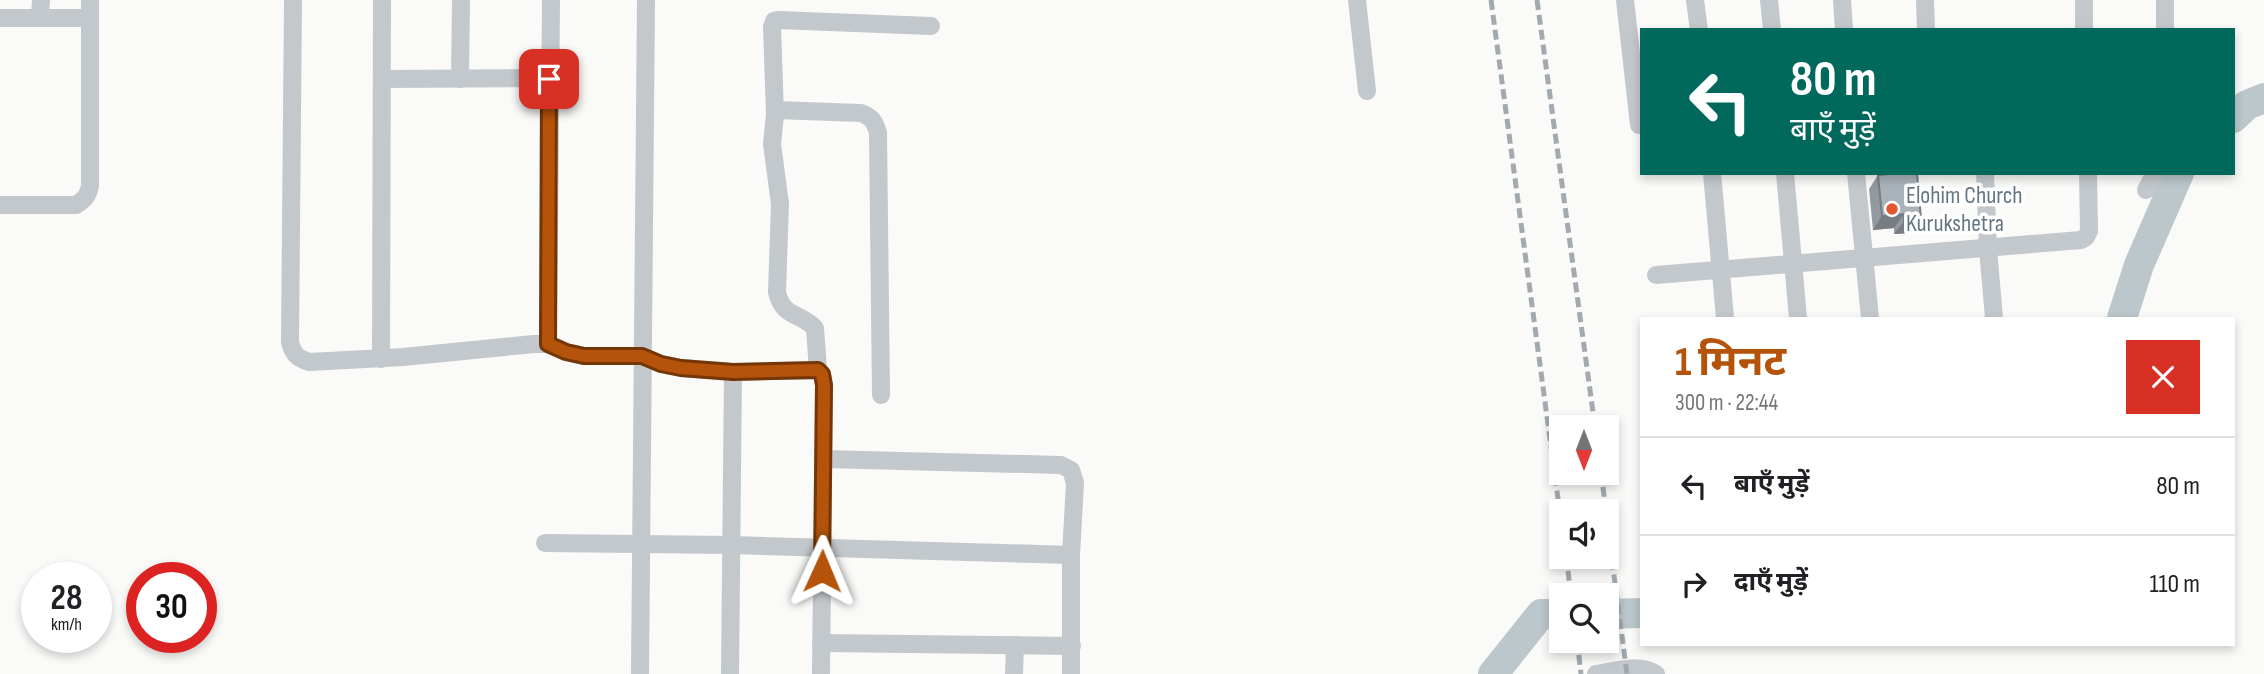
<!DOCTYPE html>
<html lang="hi">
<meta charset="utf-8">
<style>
:root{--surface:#fff;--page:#f2f2f2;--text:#202124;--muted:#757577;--line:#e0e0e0;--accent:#b45309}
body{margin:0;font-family:"Sofia Sans Condensed","Noto Sans Devanagari",sans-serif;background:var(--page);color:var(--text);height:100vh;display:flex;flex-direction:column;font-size:26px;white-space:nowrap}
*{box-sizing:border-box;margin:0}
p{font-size:23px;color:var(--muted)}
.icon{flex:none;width:38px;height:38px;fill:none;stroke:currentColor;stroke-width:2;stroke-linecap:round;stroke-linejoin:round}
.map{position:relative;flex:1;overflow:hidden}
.panel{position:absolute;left:1640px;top:317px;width:595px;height:329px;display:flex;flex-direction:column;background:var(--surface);border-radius:0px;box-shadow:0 4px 10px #0003}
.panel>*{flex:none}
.hud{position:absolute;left:1640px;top:28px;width:595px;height:147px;border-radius:0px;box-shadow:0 4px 10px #0003;background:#00695c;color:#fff;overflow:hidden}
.needle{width:46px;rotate:180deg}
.controls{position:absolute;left:1549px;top:415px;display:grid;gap:14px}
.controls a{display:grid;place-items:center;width:70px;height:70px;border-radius:0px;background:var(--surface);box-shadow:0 4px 10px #0003;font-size:35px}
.speed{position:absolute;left:21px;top:562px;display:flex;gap:14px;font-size:35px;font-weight:700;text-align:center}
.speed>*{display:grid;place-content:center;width:91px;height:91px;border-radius:50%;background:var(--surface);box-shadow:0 4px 10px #0003;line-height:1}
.speed small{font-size:18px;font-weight:400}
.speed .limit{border:10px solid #d22;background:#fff;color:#111}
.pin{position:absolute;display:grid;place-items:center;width:60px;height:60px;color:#fff;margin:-30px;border-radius:14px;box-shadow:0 4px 10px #0006}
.me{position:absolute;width:77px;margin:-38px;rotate:1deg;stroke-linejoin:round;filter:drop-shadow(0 0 5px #0008)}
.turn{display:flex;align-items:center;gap:24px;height:147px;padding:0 35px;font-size:32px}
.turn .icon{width:91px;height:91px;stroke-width:2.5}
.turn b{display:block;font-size:49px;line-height:60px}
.round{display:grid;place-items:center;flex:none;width:74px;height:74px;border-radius:0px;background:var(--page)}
.head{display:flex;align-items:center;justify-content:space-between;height:119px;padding:0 35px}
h1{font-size:42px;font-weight:700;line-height:52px;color:var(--accent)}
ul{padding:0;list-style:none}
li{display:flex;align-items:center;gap:21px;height:98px;padding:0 35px;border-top:2px solid var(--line)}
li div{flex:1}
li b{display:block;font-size:26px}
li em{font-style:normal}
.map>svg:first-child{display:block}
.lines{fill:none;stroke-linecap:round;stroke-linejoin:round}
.river{stroke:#bbc7cb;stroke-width:30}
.minor{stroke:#c3c8cc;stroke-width:18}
.rail{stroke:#a2aab0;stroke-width:5;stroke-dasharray:10 5;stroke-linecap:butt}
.wall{fill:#929a9f}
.shaded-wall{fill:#777d82}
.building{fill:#aab3b9;stroke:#777d82;stroke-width:2}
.route-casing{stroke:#753606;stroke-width:18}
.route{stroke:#b45309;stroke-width:12}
.poi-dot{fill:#e4572e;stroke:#fff;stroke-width:2.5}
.labels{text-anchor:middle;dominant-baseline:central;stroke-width:7;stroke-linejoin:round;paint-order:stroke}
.poi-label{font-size:24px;fill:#657683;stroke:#fff;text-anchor:start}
</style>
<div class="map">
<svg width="2264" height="674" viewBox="0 0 2264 674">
<rect width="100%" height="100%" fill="#fafaf8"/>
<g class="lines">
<g class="river">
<polyline points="2233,118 2247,105 2264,98"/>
<polyline points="2122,318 2139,265 2179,173"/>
<polyline points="1606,614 1642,613"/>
<polyline points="1493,674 1541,614 1561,614"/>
</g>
<g class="minor">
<path d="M293 0 290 342C293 354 297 358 309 362L403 357 534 344H548L566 352 584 356H642L661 364 681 368 733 372 818 370"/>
<polyline points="1357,0 1367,91"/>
<polyline points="1625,0 1639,125"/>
<polyline points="1695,0 1699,30"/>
<polyline points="1769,0 1772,30"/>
<polyline points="1842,0 1844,30"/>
<polyline points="1925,0 1926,30"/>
<polyline points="2084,0 2084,30"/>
<polyline points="2165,0 2165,30"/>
<polyline points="0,18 90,18"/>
<polyline points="40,18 41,0"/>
<polyline points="382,79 549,78"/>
<polyline points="460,79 461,0"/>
<path d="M775 110 861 113C872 117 875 122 878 133L881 395"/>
<polyline points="1712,173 1725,318"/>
<polyline points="1785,173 1798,318"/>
<polyline points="1856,173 1870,318"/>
<polyline points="1985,173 1988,249 1994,318"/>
<polyline points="2146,190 2155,173"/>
<path d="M0 205H76C84 200 88 196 90 186V0"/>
<polyline points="1656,275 2081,240 2086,237 2089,231 2088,173"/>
<polyline points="548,344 551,0"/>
<polyline points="381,359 382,0"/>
<polyline points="824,459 1061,465 1071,470 1075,483 1071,555 1071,674"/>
<polyline points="545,543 732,545 1071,555"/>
<polyline points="821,643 1072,646"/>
<polyline points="640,674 646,0"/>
<polyline points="730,674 733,372"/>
<path d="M821 674 824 385 822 374 818 370 815 328C799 312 783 318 777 292L780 204 772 144 775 115 772 27 774 21 778 20 931 26"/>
<polyline points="1014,674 1015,645"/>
<path d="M1596 674C1615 671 1639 663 1656 674"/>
</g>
<g class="rail">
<polyline points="1491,0 1561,521"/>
<polyline points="1537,0 1595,427"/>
<polyline points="1601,472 1606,511"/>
<polyline points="1606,515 1627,674"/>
<polyline points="1566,556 1571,595"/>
<polyline points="1577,640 1581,674"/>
</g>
</g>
<polygon class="wall" points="1899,173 1911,233 1894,234 1894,228 1873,230 1869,189 1878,175"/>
<g class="shaded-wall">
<polygon points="1904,214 1894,228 1873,230 1882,216"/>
<polygon points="1921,219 1911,233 1894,234 1904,221"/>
</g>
<polygon class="building" points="1899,173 1917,173 1921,219 1904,221 1904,214 1882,216 1878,175"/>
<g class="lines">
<defs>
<polyline id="route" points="549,79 548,344 566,352 584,356 642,356 661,364 681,368 733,372 818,370 822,374 824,385 822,571"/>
</defs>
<use href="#route" class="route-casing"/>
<use href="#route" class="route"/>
</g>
<circle class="poi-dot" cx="1892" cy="209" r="7"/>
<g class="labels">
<g class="poi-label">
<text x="1906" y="195">Elohim Church<tspan x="1906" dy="28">Kurukshetra</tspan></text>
</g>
</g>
</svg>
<div class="controls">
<a><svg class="needle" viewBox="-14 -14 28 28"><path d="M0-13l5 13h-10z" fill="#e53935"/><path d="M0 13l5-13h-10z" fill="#757577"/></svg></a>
<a><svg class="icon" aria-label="sound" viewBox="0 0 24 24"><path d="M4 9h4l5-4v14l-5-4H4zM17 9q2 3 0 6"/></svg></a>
<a><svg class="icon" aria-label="search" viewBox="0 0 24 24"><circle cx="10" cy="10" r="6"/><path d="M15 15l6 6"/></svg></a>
</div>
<div class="speed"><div>28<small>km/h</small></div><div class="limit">30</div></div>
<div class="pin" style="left:549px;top:79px;background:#d93025"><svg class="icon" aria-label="arrive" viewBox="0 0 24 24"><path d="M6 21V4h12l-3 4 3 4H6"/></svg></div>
<svg class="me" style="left:822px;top:571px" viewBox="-20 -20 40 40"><path d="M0-17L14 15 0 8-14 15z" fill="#b45309" stroke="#fff" stroke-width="4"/></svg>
<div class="hud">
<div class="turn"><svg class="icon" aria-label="left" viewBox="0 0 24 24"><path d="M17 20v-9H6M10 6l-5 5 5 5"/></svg><div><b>80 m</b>बाएँ मुड़ें</div></div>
</div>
<section class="panel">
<div class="head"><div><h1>1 मिनट</h1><p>300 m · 22:44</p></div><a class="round" style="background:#d93025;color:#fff"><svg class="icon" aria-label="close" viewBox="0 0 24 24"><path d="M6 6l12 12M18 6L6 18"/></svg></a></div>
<ul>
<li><svg class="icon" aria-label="left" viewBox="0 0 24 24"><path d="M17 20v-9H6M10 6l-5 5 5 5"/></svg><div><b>बाएँ मुड़ें</b></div><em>80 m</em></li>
<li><svg class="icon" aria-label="right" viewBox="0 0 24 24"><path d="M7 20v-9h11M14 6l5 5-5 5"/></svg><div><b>दाएँ मुड़ें</b></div><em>110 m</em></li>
</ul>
</section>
</div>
